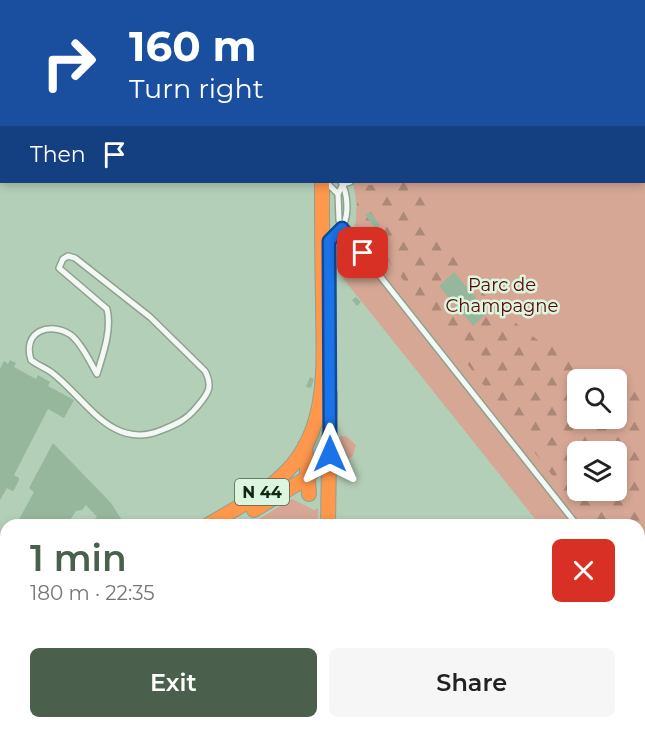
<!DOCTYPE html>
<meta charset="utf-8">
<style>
:root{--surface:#fff;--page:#f6f6f6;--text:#222;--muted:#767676;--accent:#4a604d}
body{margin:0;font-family:Montserrat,sans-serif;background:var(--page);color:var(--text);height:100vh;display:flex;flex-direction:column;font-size:22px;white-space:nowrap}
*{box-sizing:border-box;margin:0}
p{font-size:20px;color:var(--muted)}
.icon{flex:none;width:33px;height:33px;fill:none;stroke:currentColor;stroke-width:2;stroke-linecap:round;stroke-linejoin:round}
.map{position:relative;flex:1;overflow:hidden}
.drawer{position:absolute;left:0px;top:519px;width:645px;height:210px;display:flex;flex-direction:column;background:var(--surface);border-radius:18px 18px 0 0;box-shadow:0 3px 9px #0003}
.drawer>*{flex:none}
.banner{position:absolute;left:0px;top:0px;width:645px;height:183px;box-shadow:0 3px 9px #0003;background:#1a4fa0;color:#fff;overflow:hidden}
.buttons{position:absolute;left:567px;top:369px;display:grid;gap:12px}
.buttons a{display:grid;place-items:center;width:60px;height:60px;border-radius:9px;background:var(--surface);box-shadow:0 3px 9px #0003;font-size:30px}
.pin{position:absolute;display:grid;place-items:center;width:51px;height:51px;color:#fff;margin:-26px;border-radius:12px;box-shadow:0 3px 9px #0006}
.me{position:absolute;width:66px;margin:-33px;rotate:0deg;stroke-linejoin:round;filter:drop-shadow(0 0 4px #0008)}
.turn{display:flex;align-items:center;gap:21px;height:126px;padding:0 30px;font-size:27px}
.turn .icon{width:78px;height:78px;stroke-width:2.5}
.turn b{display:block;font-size:42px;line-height:51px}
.then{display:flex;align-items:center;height:57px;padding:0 30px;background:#0003;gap:12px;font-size:22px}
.round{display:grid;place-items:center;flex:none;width:63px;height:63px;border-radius:9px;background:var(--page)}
.summary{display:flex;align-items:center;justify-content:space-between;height:102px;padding:0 30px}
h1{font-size:36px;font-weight:600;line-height:45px;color:var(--accent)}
.action{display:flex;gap:12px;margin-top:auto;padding:12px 30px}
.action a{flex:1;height:69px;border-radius:9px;background:var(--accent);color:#fff;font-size:24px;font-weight:600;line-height:69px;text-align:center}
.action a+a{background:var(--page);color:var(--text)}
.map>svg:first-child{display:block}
.green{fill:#d7a795;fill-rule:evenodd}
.forest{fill:url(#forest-firs);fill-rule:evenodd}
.building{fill:#96b79b}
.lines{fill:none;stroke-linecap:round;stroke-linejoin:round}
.lane-casing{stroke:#8da28f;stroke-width:8}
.street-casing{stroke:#8da28f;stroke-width:14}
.fast-casing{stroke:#8da28f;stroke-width:16}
.slow-casing{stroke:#8da28f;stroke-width:16}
.jam-casing{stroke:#8da28f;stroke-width:16}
.lane{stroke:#f4f8f4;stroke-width:5}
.street{stroke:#f4f8f4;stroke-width:10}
.fast{stroke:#63d668;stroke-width:14}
.slow{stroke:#ff974d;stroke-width:14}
.jam{stroke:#b3261e;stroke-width:14}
.route-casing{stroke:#114b97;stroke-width:15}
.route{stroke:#1a73e8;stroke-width:10}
.labels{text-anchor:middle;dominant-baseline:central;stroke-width:5;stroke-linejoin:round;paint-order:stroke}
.shield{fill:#dbf5de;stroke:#4e6351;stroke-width:1.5}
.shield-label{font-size:16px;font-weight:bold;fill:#112514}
.park-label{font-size:18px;fill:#5a0606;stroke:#dbf5de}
</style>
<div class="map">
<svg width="645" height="729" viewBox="0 0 645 729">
<defs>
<pattern id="forest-firs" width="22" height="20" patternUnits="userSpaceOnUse" patternTransform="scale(1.5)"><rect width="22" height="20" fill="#d7a795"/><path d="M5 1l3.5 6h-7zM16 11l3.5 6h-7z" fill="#ad8878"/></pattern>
</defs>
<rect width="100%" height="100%" fill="#b4cfb7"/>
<g class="green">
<path d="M403 0H645V656L639 649V525H540L338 272 337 250C362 229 358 211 353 182H644V2L403 1ZM578 380H616V418H578ZM578 452H616V490H578Z"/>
<polygon points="340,436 346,436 356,445 352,457 347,460 340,460"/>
<polygon points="292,499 314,510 318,508 318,525 249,525"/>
<polygon points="6,677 6,723 318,723 318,729 0,729 0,681"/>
</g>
<g class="forest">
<path d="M390 182H412L419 186 429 216 464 267 461 280 470 291 476 286 504 314 539 341 587 362 585 379 578 380V418H616V380L614 379V369L645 374V595L639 587V525H590L356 218 357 204 364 186ZM578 452H616V490H578Z"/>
<polygon points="344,723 393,723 397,729 344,729"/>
</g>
<g class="building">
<polygon points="370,212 380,225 376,229 365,215"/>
<polygon points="454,272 488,312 473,326 439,286"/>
<polygon points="356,297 361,302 357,306 352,300"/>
<polygon points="10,360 16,363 14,367 36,379 38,375 50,382 48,386 74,400 64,418 48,409 14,475 19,478 19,480 14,490 12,491 7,488 0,500 0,369 4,361 8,364"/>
<polygon points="310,377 314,379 311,388 306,387"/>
<polygon points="53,443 111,503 125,525 88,525 97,517 86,505 82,510 76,511 70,520 63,525 19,525 17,523 34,492 29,488"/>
<polygon points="308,520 318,525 304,525"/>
<polygon points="6,568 6,583 0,587 0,571"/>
<polygon points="28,723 61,723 61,726 55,725 54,729 27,729"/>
<rect x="299" y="723" width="15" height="6"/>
</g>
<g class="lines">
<defs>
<g id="lane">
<polyline points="327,183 338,194 343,184 350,182"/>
<polyline points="338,194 339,220 342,228 577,525"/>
<path d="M329 241C334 237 340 232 343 226 349 214 348 193 341 182"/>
<path d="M68 256 75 258 150 317 205 371C214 388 207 395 196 408 186 420 177 424 162 430 111 452 85 397 51 372 44 367 37 365 31 360 22 331 50 321 71 335 82 344 90 362 97 374 103 354 112 330 107 309L59 268 63 259Z"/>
<polyline points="639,604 645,612"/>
</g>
<g id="street">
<polyline points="110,0 111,2"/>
<polyline points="254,0 256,2"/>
</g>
<g id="fast">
<polyline points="0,652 6,648"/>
<polyline points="329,723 329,729"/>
</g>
<g id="slow">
<polyline points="305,446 309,494"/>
<polyline points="254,510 305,479 330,454"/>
<path d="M208 525C235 509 265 494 287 471 331 426 323 359 323 301 322 261 322 222 322 182"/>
<polyline points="328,525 330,394"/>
</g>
<polyline id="jam" points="392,2 393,0"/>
</defs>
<use href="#lane" class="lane-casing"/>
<use href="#street" class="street-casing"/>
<use href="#fast" class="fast-casing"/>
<use href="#slow" class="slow-casing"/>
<use href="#jam" class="jam-casing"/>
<use href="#lane" class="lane"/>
<use href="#street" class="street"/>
<use href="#fast" class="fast"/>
<use href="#slow" class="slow"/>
<use href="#jam" class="jam"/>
</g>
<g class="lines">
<defs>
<polyline id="route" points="330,454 329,241 342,228 363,253"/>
</defs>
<use href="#route" class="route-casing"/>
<use href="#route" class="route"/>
</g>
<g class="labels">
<rect class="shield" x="235" y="479" width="54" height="26" rx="4.5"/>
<g class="shield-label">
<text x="262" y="492">N 44</text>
</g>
<g class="park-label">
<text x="502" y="285">Parc de<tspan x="502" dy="21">Champagne</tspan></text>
</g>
</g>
</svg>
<div class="buttons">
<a><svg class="icon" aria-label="search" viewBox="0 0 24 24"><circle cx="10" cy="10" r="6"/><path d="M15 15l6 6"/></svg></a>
<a><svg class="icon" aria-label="layers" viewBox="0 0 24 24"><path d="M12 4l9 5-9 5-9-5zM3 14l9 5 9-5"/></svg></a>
</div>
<div class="pin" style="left:363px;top:253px;background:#d93025"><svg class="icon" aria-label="arrive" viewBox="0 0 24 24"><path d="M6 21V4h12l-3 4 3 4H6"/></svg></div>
<svg class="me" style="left:330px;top:454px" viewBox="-20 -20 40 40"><path d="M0-17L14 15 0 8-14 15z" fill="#1a73e8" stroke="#fff" stroke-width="4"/></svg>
<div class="banner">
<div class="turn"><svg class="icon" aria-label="right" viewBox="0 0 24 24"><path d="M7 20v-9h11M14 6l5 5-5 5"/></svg><div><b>160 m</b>Turn right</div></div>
<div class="then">Then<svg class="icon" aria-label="arrive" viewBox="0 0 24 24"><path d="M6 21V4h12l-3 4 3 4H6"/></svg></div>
</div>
<section class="drawer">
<div class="summary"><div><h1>1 min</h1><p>180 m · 22:35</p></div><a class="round" style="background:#d93025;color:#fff"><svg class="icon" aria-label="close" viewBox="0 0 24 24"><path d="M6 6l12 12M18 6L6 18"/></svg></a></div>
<div class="action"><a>Exit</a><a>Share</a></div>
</section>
</div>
